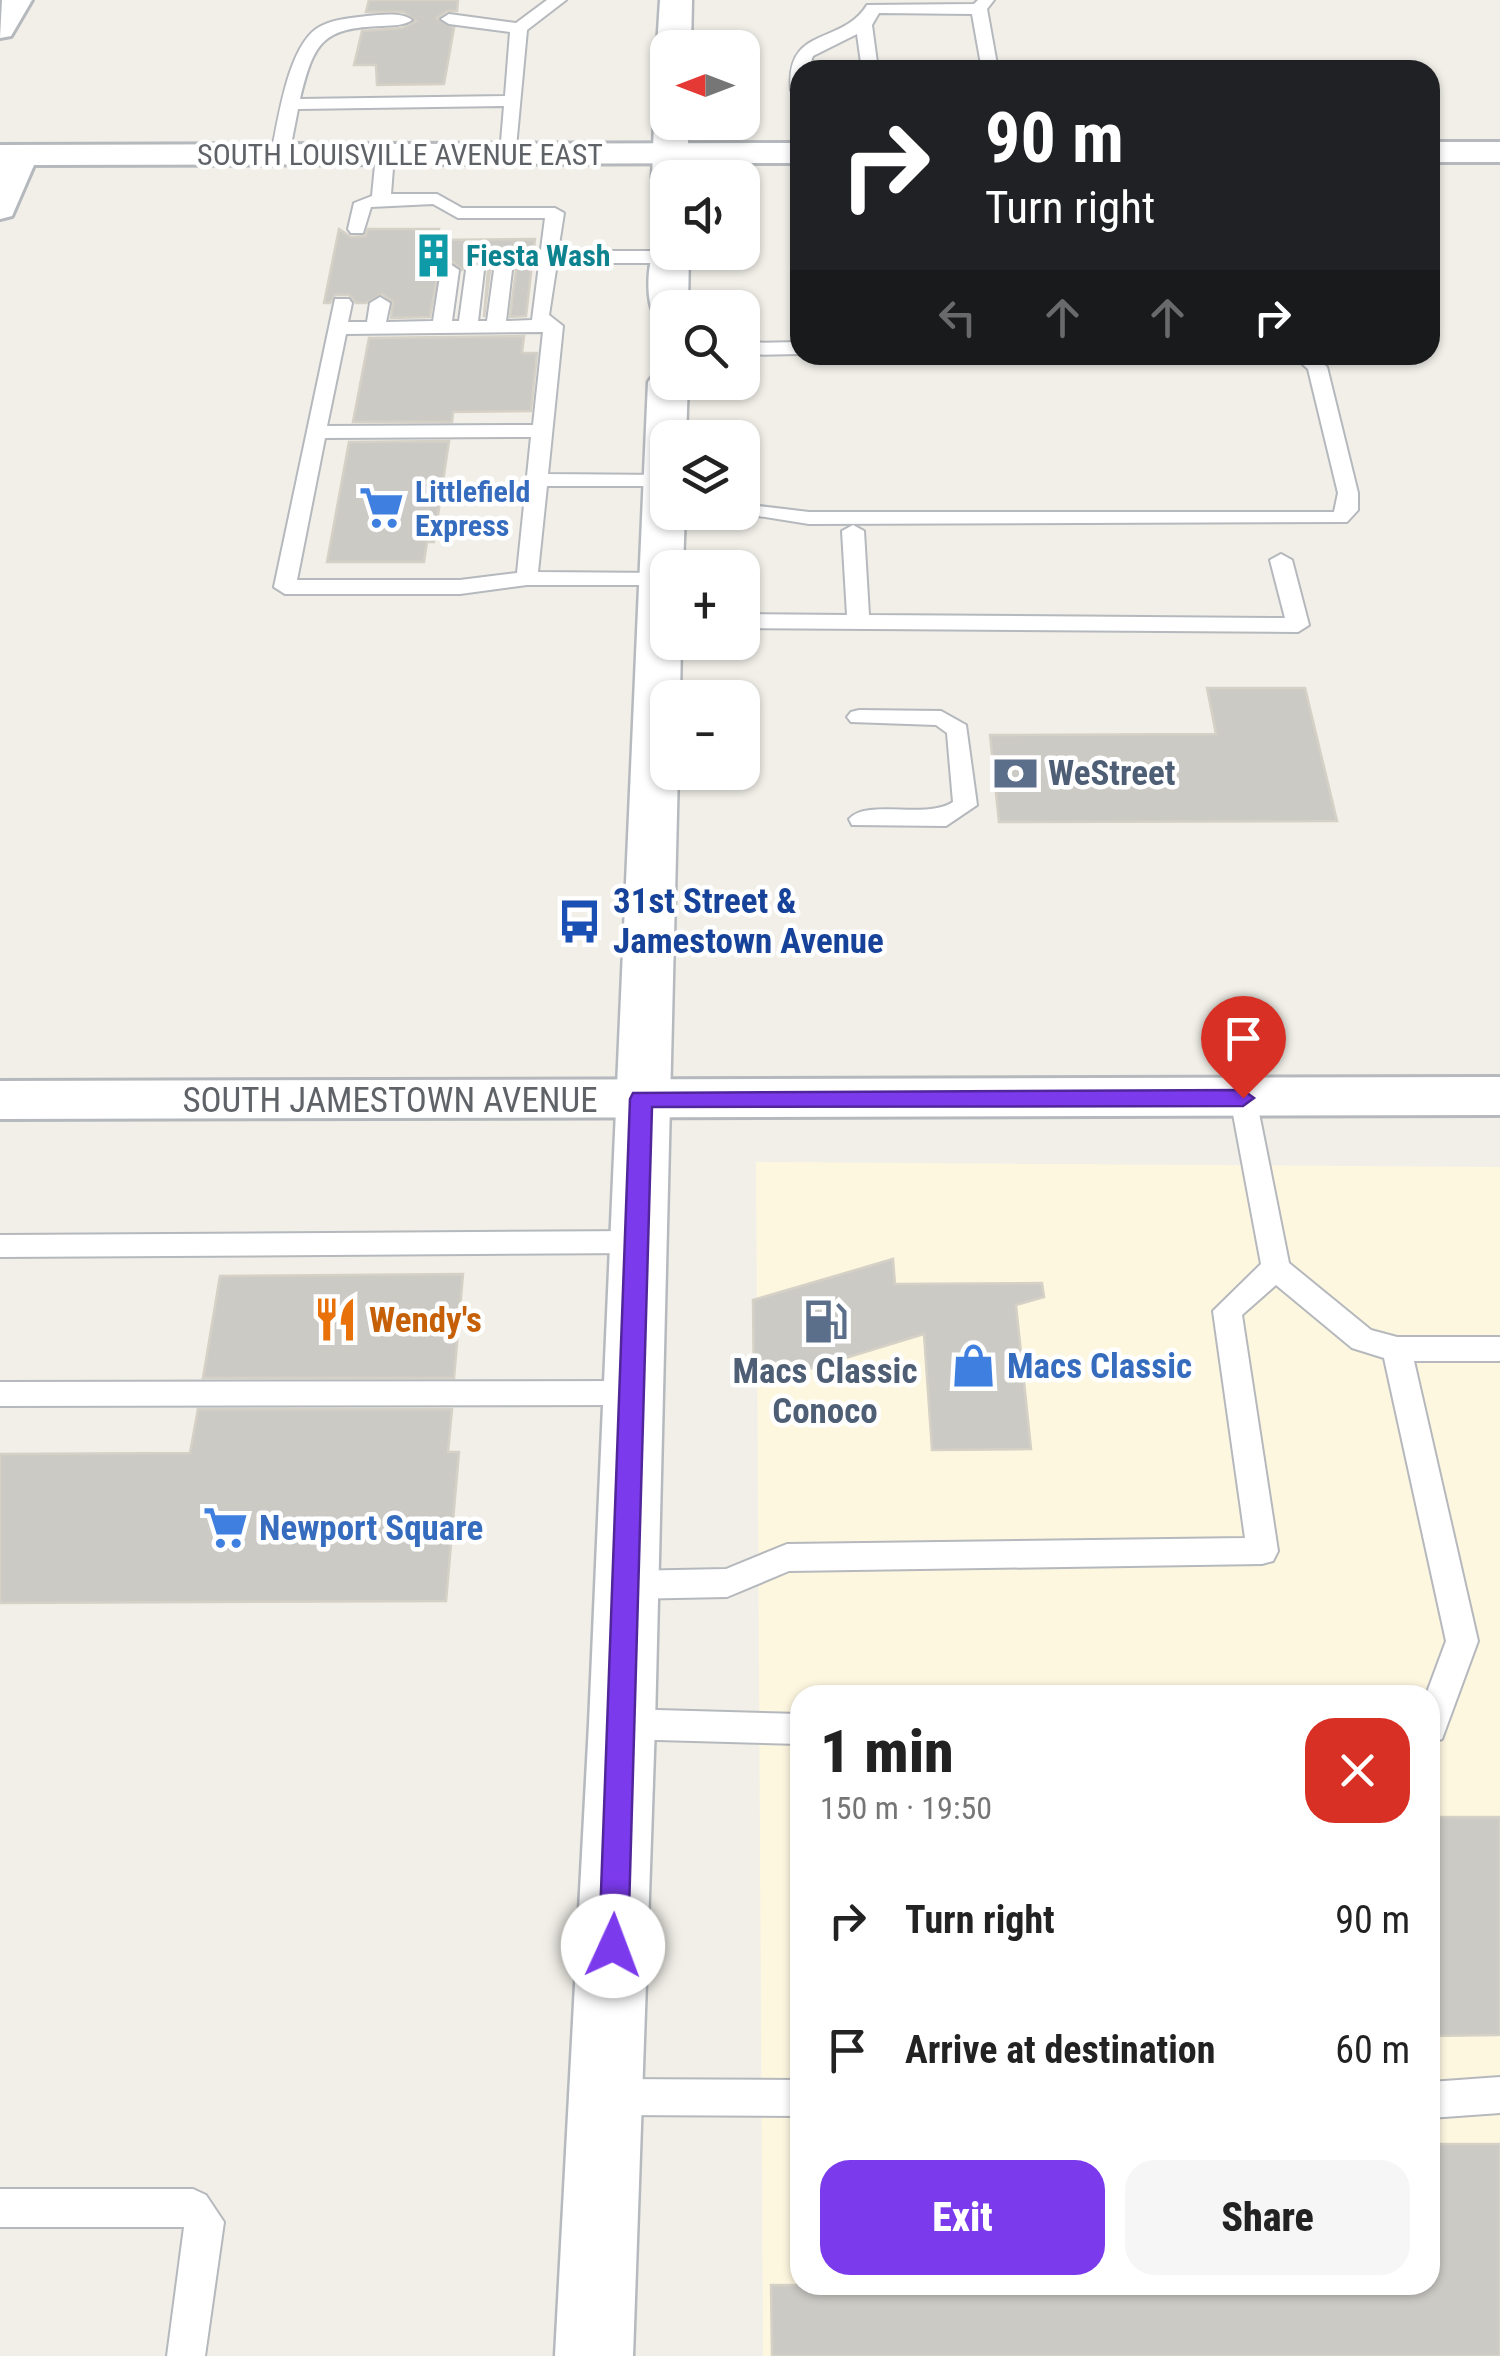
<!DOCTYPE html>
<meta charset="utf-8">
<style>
:root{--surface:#fff;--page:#f6f6f6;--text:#222;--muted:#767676;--accent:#7c3aed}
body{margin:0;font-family:"Roboto Condensed",sans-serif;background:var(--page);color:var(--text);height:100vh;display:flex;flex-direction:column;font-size:38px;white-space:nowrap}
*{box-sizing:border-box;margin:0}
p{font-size:32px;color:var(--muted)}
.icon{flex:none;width:55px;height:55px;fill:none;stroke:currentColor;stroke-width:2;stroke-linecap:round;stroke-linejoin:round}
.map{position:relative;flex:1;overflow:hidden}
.side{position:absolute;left:790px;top:1685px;width:650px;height:610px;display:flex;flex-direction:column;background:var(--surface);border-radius:30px;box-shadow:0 2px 8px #0004}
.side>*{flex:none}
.banner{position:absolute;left:790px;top:60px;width:650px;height:305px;border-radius:30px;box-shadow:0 2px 8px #0004;background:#202124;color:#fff;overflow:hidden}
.needle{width:65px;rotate:270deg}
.fabs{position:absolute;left:650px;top:30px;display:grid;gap:20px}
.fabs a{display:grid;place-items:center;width:110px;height:110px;border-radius:20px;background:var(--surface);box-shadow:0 2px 8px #0004;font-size:50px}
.pin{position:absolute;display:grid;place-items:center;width:85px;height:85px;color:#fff;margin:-102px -42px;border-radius:50% 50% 50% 0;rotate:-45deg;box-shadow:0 0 10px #0007}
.pin .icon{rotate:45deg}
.me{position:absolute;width:110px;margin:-55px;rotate:2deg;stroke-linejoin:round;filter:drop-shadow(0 0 8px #0008)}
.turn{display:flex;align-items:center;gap:35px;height:210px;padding:0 30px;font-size:45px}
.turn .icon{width:130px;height:130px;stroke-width:2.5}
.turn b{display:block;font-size:70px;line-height:85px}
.lanes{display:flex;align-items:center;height:95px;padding:0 30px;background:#0003;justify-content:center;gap:50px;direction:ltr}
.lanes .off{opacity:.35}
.round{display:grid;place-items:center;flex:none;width:105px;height:105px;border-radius:30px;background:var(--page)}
.head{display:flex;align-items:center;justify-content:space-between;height:170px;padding:0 30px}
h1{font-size:60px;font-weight:800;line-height:75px}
.cta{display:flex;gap:20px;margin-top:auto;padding:20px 30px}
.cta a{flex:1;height:115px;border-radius:30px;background:var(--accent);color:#fff;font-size:40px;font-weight:800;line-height:115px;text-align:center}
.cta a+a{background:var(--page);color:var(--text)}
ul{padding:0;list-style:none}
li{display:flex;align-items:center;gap:30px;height:130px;padding:0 30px}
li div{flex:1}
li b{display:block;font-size:38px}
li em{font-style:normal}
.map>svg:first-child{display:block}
.commercial{fill:#fef7e0;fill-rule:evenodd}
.building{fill:#cccac5;stroke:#d6d1c6;stroke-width:2.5}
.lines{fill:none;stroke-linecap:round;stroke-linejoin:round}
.lane-casing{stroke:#b5b8bc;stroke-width:4}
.street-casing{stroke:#b5b8bc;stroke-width:6}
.secondary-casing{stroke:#b6babf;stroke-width:5}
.lane{fill:#fff;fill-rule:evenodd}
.street{fill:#fff;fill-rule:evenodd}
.secondary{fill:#fff;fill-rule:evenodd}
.route{fill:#7c3aed;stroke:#51269a;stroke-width:2.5}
.labels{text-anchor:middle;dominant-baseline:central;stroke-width:9;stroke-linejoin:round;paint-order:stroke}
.far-street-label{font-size:30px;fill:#5f6368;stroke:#fff}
.far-culture-label{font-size:30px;font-weight:bold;fill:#0d838f;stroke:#fff;text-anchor:start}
.far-shop-label{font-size:30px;font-weight:bold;fill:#366cbe;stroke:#fff;text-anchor:start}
.service-label{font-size:35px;font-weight:bold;fill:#4e5e75;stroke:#fff;text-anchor:start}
.transit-label{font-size:35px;font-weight:bold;fill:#164399;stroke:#fff;text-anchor:start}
.street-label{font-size:35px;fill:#5f6368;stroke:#fff}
.food-label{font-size:35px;font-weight:bold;fill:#c56008;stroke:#fff;text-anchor:start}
.shop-label{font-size:35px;font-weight:bold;fill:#366cbe;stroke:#fff;text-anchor:start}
</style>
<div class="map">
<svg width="1500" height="2356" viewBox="0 0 1500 2356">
<rect width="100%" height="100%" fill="#f1efe8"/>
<path class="commercial" d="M756 1162 1500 1167V2356H763ZM800 1695H1430V2285H800Z"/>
<g class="building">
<polygon points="369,0 458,0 457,11 447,11 437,18 454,28 444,84 377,85 376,65 354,65 362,31 402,28 416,21 403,12 366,12"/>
<polygon points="339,229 351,237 365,236 368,229 439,229 437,240 535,239 526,316 510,317 516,270 505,261 490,270 484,317 488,270 477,261 462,270 452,261 439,267 430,317 391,318 393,302 382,294 366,303 356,303 349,295 335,295 330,303 324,303"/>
<polygon points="524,336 522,353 537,353 531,411 453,412 452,422 353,422 369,338"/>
<polygon points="449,441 434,542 427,542 424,562 327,562 349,442"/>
<polygon points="1207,688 1305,688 1337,821 999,822 990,735 1216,734"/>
<polygon points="893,1259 895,1284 1042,1283 1044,1297 1016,1305 1031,1449 932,1450 924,1334 754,1386 753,1300"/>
<polygon points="463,1274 454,1378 203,1378 220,1276"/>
<polygon points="198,1409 452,1409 448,1452 459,1452 446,1601 0,1603 0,1454 190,1453"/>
<polygon points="1430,1817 1500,1817 1500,2035 1430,2036"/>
<polygon points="1430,2144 1500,2144 1500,2356 772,2356 771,2285 1430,2285"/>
</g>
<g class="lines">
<defs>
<g id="lane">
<path d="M547 0H566L527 30 515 158 509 159 500 154 504 106 298 109 289 155 280 160 271 155C278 122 288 42 321 26 334 19 352 18 367 16 381 15 401 12 412 20 403 26 394 25 382 26 322 28 314 42 300 99L505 96 510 32 449 24 441 19 449 14 516 23Z"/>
<path d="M978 0H994L987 9 998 70H982L972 14 879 13 872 25 878 70H862L857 34 813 56 808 70H800V95L791 90C785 25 842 46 867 5L974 4Z"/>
<path d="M385 150 394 155 391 194H437L462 208H555L564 213 558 251H668L679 257 670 263H557L549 315 563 326 548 474 664 475 668 476V486H547L538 572 661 573 668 575V585H527L460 594H285L274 587 335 299H349L352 303 348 322H367L370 303 380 297 390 303 386 322 433 321 441 270 450 264 459 270 452 321H459L466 270 475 264 484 270 478 321H487L494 270 503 264 512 270 506 321 532 320 545 218H458L433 204 371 207 363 233H351L348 229 354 203 372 196 376 155ZM543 332 533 425 327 426 346 334ZM531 437 517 573 460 580H297L325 438Z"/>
<polygon points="800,342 800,354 742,355 742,343"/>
<polygon points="1292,355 1314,355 1327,367 1358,493 1358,510 1347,522 809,524 733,512 742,512 742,504 809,512 1334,512 1338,493 1308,369"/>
<polygon points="853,525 864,531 869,615 1285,618 1270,560 1281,554 1292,560 1309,625 1298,632 742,628 742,614 847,615 842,531"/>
<path d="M859 710 941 711 966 725 977 805 946 826 852 825 849 819C867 798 926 820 953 802L947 733 936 725 851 722 847 717 851 712Z"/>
<polygon points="1243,1088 1252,1091 1256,1098 1289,1263 1371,1330 1397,1337 1500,1337 1500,1361 1414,1361 1478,1641 1442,1739 1430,1743 1430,1695 1426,1695 1446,1641 1384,1358 1352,1348 1276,1285 1242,1315 1278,1551 1273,1561 1262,1564 789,1571 727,1597 626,1599 615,1595 610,1585 615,1575 626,1571 726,1569 787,1544 1245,1538 1213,1311 1261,1264 1230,1098 1234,1091"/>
<polygon points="638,1231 648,1234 652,1242 648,1250 638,1253 0,1257 0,1235"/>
<polygon points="632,1381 642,1384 647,1393 642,1402 632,1405 0,1406 0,1382"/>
<polygon points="622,1709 800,1714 800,1744 622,1739 610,1735 606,1724 610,1713"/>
<polygon points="1500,2077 1500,2113 1430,2118 1430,2082"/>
<polygon points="608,2079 800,2080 800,2116 608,2115 595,2110 590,2097 595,2084"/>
<polygon points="0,2189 193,2189 206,2195 224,2222 205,2356 167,2356 184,2227 0,2227"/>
</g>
<g id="street">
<polygon points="2,0 32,0 11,36 0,38"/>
<rect x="1430" y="142" width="70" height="20"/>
<polygon points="800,143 800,163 34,165 12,216 0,219 0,145"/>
<polygon points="1500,1077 1500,1115 0,1119 0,1081"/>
</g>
<g id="secondary">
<polygon points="660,0 692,0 691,48 668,48 668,56 657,48"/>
<polygon points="668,112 668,122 688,122 688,178 668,178 668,188 657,186 652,178 654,122 659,115"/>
<path d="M668 241V252H689L688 308H668V319L655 316C645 301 647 259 657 244Z"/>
<polygon points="668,370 668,382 688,382 686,438 668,438 668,512 685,512 683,568 668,568 668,642 681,642 680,698 668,698 668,772 678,772 655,1724 633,2356 555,2356 589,1724 648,382 654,374"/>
</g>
</defs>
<use href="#lane" class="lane-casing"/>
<use href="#street" class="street-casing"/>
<use href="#secondary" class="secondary-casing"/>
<use href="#lane" class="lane"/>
<use href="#street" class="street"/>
<use href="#secondary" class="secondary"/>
</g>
<polygon class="route" points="1243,1090 1254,1098 1243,1106 652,1107 628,1946 623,1956 613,1960 603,1956 599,1946 630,1099 633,1093"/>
<defs>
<symbol id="building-bare" viewBox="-9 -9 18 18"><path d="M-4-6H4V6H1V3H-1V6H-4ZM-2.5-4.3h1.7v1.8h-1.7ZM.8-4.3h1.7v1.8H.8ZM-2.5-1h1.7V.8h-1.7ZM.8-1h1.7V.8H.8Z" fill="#0f9aa8" stroke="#fff" stroke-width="2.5" paint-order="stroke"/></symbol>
<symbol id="supermarket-bare" viewBox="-9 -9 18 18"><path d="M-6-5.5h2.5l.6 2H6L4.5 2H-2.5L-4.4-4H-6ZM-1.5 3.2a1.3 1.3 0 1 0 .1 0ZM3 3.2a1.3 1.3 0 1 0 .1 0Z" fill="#3f7fe0" stroke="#fff" stroke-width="2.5" paint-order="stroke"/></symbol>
<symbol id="bank-bare" viewBox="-9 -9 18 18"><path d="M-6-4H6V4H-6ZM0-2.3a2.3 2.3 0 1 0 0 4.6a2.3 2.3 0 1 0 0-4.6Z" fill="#5c6f8a" stroke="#fff" stroke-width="2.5" paint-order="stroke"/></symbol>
<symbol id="bus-bare" viewBox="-9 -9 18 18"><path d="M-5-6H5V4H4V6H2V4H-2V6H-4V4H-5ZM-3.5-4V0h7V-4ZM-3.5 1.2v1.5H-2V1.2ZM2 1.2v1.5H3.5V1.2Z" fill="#1a4fb4" stroke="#fff" stroke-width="2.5" paint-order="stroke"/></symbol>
<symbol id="restaurant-bare" viewBox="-9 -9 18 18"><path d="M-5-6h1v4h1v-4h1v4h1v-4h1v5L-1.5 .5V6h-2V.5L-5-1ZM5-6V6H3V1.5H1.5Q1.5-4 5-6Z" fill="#e8710a" stroke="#fff" stroke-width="2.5" paint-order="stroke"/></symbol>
<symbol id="fuel-bare" viewBox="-9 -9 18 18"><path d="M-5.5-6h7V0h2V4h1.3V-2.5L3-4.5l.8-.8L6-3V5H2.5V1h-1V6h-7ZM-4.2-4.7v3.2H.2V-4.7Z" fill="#5c6f8a" stroke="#fff" stroke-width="2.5" paint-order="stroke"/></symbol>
<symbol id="shop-bare" viewBox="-9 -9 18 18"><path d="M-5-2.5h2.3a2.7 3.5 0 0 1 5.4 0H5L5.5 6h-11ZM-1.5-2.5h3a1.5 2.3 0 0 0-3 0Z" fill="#3f7fe0" stroke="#fff" stroke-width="2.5" paint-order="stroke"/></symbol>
</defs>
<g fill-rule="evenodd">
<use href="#building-bare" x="402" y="224" width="63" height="63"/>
<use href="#supermarket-bare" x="350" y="476" width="63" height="63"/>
<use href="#bank-bare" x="984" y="742" width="63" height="63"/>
<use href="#bus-bare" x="548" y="890" width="63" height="63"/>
<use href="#restaurant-bare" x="304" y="1288" width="63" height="63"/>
<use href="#fuel-bare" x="794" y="1290" width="63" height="63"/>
<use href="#shop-bare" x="942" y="1334" width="63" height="63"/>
<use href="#supermarket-bare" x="194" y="1496" width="63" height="63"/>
</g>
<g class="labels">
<g class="far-street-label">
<text x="400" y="154">SOUTH LOUISVILLE AVENUE EAST</text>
</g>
<g class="far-culture-label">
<text x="466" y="255">Fiesta Wash</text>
</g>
<g class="far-shop-label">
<text x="415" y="491">Littlefield<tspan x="415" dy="34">Express</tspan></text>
</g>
<g class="service-label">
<text x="1048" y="773">WeStreet</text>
<text x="825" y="1371" text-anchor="middle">Macs Classic<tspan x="825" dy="40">Conoco</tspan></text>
</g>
<g class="transit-label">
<text x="613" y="901">31st Street &amp;<tspan x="613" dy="40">Jamestown Avenue</tspan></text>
</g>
<g class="street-label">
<text x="390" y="1100">SOUTH JAMESTOWN AVENUE</text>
</g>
<g class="food-label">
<text x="369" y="1320">Wendy's</text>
</g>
<g class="shop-label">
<text x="1007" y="1366">Macs Classic</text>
<text x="259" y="1528">Newport Square</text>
</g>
</g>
</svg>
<div class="fabs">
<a><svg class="needle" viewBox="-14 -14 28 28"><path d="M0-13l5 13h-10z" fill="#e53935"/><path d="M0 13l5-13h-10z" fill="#767676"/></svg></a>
<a><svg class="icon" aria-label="sound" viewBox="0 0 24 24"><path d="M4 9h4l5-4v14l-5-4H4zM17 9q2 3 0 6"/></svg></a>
<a><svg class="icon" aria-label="search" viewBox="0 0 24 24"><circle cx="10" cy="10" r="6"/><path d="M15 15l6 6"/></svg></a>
<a><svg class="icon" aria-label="layers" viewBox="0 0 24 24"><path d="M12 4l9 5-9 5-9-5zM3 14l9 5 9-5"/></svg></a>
<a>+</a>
<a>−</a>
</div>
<div class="pin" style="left:1243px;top:1098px;background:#d93025"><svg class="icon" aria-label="arrive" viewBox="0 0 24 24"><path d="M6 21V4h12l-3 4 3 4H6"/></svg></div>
<svg class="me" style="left:613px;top:1946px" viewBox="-20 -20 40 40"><circle r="19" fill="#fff"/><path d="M0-13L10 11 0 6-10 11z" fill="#7c3aed"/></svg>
<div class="banner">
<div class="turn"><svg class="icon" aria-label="right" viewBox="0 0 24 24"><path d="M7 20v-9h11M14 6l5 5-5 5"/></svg><div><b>90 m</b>Turn right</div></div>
<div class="lanes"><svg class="icon off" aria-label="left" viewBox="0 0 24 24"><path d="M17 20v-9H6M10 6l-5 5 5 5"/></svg><svg class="icon off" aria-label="ahead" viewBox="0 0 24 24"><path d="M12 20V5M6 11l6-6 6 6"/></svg><svg class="icon off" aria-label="ahead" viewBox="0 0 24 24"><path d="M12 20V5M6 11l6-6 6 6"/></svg><svg class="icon" aria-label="right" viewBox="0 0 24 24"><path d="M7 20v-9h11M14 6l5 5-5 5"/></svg></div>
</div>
<section class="side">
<div class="head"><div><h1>1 min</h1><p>150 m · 19:50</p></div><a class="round" style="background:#d93025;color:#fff"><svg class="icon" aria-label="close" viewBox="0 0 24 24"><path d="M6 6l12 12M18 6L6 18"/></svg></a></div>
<ul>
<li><svg class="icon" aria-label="right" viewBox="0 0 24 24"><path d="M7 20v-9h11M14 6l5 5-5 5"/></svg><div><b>Turn right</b></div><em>90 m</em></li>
<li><svg class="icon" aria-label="arrive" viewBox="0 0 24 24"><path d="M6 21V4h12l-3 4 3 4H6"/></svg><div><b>Arrive at destination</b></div><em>60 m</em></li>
</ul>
<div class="cta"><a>Exit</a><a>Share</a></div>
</section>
</div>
